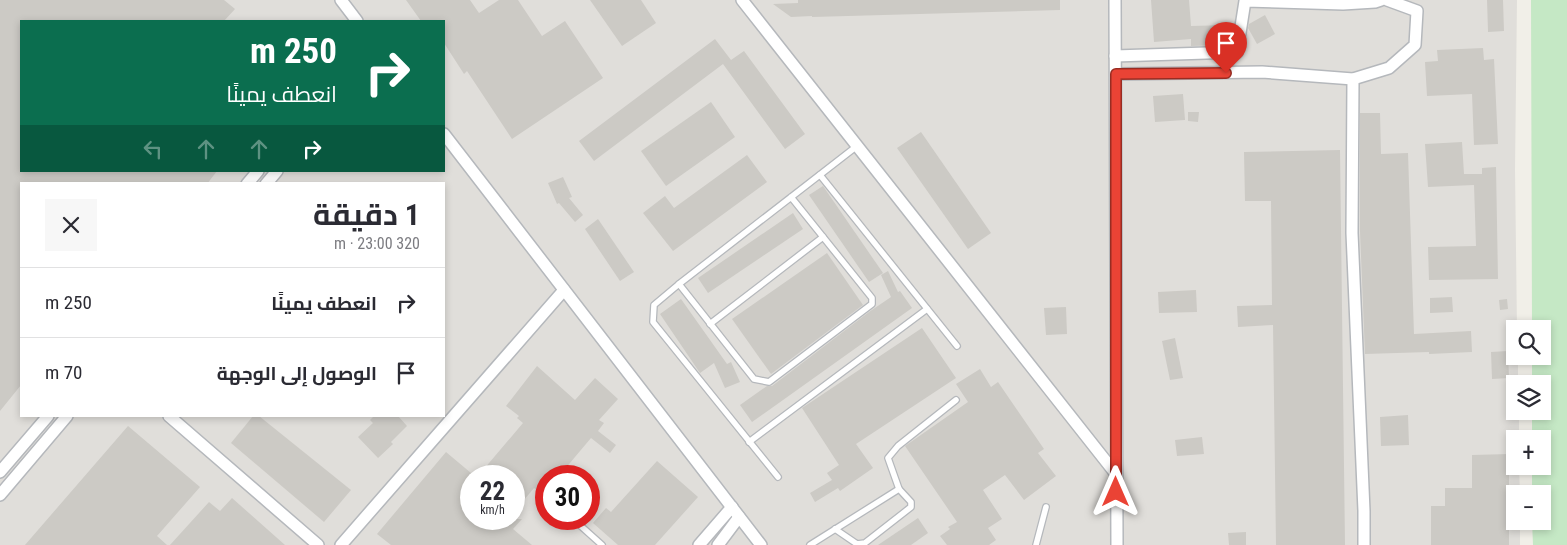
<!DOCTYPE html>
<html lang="ar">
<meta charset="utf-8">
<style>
:root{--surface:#fff;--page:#f7f7f7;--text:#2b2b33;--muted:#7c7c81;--line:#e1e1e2}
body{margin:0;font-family:"Roboto Condensed",Cairo,sans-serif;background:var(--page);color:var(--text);direction:rtl;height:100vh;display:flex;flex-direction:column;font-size:19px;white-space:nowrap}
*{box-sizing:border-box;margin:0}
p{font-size:16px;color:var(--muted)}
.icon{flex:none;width:28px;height:28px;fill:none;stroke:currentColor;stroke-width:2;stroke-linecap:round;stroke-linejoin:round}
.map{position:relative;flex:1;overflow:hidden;direction:ltr}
.drawer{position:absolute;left:20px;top:182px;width:425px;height:235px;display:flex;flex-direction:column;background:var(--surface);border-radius:0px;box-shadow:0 2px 8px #0003;direction:rtl}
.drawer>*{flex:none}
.hud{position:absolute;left:20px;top:20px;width:425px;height:152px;border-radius:0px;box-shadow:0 2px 8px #0003;direction:rtl;background:#0b6e4f;color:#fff;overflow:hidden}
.buttons{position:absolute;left:1506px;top:320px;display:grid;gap:10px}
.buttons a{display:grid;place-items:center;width:45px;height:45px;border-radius:0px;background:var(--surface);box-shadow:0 2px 8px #0003;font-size:25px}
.speed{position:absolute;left:460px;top:465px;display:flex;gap:10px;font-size:25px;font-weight:700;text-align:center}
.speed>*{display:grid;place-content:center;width:65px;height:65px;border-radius:50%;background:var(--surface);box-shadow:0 2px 8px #0003;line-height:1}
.speed small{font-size:12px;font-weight:400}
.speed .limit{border:8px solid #d22;background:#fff;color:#111}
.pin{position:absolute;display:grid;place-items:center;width:42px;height:42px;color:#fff;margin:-51px -21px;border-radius:50% 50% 50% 0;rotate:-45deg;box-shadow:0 0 5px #0007}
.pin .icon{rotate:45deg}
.me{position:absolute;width:55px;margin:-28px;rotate:0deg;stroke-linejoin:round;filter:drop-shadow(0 0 4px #0008)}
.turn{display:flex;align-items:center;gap:18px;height:105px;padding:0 25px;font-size:22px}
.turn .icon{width:65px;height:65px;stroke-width:2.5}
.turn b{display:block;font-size:35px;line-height:42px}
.lanes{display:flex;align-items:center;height:48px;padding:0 25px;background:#0003;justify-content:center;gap:25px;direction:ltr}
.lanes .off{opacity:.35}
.round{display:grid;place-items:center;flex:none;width:52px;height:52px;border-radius:0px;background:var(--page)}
.summary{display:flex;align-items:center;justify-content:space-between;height:85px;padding:0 25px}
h1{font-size:30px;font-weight:700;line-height:38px}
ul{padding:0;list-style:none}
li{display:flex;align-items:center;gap:15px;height:70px;padding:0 25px;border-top:1px solid var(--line)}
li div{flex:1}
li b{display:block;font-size:19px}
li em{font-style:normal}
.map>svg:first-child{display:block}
.industrial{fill:#e0deda;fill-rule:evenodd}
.green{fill:#c5e8c5}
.building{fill:#cccac5}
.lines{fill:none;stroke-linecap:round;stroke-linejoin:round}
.service-casing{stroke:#b5b8bc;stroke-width:8}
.minor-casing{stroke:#b5b8bc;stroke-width:14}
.service{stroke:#fff;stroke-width:5.5}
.minor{stroke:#fff;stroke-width:11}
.route-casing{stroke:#982c22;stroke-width:12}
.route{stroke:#ea4335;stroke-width:9}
</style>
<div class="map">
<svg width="1567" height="545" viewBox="0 0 1567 545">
<rect width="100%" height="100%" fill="#f1efe8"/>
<path class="industrial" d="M0 0H1517L1515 170 1517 329H1515V356H1518V384H1515V411H1519V439H1515V466H1519L1520 494H1515V521H1520V545H0ZM21 21H444V171H21ZM21 184H444V416H21ZM471 476H514V519H471ZM546 476H589V519H546Z"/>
<polygon class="green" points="1531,0 1567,0 1567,545 1533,545 1532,521 1542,521 1542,494 1532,494 1532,466 1542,466 1542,439 1532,439 1532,411 1542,411 1542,384 1532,384 1532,356 1542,356 1542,329 1532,329"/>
<g class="building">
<polygon points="0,0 224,0 235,9 224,21 21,21 21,171 217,171 207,184 21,184 21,385 0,411"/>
<polygon points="406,0 470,0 479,13 499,0 518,0 542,36 565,21 603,78 512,139 467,71 464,74 444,43 444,21 421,21"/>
<polygon points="590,0 641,0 656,23 622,46"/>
<polygon points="798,0 1060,0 1060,10 812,17 812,16 791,17 773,4 798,3"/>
<polygon points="1151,0 1189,0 1191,26 1226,25 1227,45 1191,46 1191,39 1154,42"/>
<polygon points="1487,0 1503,0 1504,31 1488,32"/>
<polygon points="1265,15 1275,34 1257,44 1248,28 1249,24"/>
<polygon points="715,39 731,60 744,51 805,134 785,149 723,64 594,161 579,141"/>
<polygon points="1483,48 1484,60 1494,59 1498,144 1474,145 1472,94 1427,96 1425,62 1438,61 1437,50"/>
<polygon points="1183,94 1185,120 1155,122 1153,96"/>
<polygon points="711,102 735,137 666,186 641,151"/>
<polygon points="1188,112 1199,112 1198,122 1188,121"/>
<polygon points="1360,113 1380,113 1381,154 1408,153 1414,334 1471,331 1472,352 1429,354 1429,352 1365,354 1360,232"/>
<polygon points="921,132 991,233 968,249 897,148"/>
<polygon points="1462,142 1464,174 1482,174 1482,168 1496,167 1498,279 1429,280 1428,247 1476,246 1474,185 1428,187 1425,144"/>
<polygon points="1340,150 1345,545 1276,545 1273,325 1238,327 1237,306 1272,305 1271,201 1245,201 1244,152"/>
<polygon points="747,155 767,182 673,251 643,213 665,196 674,208"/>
<polygon points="563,177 572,197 569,198 583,215 575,222 559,203 557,204 548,183"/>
<polygon points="823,186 883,273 869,282 809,195"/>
<polygon points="793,213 803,229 708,293 698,278"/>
<polygon points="598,219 634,272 620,281 585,229"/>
<polygon points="827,253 863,305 771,374 732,319"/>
<polygon points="888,271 898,292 900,291 912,308 752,422 740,405 767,386 772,386 869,312 891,297 881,275"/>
<polygon points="1196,290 1197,312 1159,313 1158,292"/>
<polygon points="1452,297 1453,312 1430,313 1430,298"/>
<polygon points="681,299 727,364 731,362 740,382 725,388 714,363 700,373 660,314"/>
<polygon points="1507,299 1508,309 1500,310 1499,300"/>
<polygon points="1066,307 1067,334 1046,335 1044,308"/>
<polygon points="922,328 956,378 856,444 873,468 840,491 838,488 815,502 810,493 832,480 827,473 839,465 802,408"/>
<polygon points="1175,338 1183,378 1170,380 1162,341"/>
<polygon points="1508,351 1509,378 1492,379 1491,352"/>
<polygon points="537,366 575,400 595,378 618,399 599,420 604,423 598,431 616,445 610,453 591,438 559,476 546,476 546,498 534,488 514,512 514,476 478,476 523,423 517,418 519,416 506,406"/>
<polygon points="980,369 991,387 998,382 1044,449 1038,453 1056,476 1024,500 1005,475 983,490 1002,519 988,528 996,540 989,545 947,545 940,536 950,529 948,527 957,522 905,446 968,402 956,384"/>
<polygon points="1408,415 1409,445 1381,446 1380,417"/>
<polygon points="253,416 259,416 351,490 324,522 231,443"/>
<polygon points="374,416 398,416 407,426 391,442 393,444 378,458 358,437 373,423 370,420"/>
<polygon points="128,426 200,487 157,536 167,545 25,545"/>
<polygon points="1202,437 1204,454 1177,456 1175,440"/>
<polygon points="446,452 471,473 471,519 522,519 513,529 532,545 391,545 377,534"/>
<polygon points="1509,454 1509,545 1431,545 1431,506 1445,506 1445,488 1472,488 1472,455"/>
<polygon points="657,461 698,497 655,545 618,545 593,523 606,508 611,512"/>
<polygon points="232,498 285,545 170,545 209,502 220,511"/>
<polygon points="918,518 928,533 911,545 878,545"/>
<polygon points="1246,532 1246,545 1229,545 1228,533"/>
</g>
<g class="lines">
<defs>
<g id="service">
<polyline points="820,175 957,346"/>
<polyline points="791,197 872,298 872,304 769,382 754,379 679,284 857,146"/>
<polyline points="679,284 654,305 653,322 778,477"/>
<polyline points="710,324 823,237"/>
<polyline points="749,442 927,309"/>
<polyline points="573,519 602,545"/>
<polyline points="835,529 857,544 865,543 911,507 911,502 899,489"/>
<polyline points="810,545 899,489 888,458 898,446 956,400"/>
<polyline points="1036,545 1046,507"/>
</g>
<g id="minor">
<polyline points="341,0 357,21"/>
<polyline points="742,0 1116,474"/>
<polyline points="1115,0 1117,545"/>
<polyline points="1115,56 1237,52 1245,1 1343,4 1375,2 1381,0"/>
<polyline points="1116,74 1262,72 1353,79 1389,68 1415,45 1417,11 1387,0"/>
<polyline points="1353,79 1352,233 1364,511 1364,545"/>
<polyline points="444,134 761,545"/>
<polyline points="247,184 258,171"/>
<polyline points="266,184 277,171"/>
<polyline points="169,416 318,545"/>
<polyline points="0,472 48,416"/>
<polyline points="0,495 67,416"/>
<polyline points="341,545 564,290"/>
<polyline points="699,545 732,507"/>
<polyline points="718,545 739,517"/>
</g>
</defs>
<use href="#service" class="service-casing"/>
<use href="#minor" class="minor-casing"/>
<use href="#service" class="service"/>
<use href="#minor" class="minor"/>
</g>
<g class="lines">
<defs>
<polyline id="route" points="1116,492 1116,74 1226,73"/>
</defs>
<use href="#route" class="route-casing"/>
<use href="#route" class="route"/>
</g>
</svg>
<div class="buttons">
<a><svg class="icon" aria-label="search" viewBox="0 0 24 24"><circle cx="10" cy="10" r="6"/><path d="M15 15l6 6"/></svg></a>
<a><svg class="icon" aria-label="layers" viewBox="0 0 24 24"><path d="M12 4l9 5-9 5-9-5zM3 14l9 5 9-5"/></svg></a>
<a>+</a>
<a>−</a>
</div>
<div class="speed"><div>22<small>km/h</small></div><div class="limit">30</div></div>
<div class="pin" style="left:1226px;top:73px;background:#d93025"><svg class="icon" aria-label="arrive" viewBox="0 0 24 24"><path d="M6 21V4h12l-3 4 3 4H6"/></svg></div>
<svg class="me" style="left:1116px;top:492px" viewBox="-20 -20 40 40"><path d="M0-17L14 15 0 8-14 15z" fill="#ea4335" stroke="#fff" stroke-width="4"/></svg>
<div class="hud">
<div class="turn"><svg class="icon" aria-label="right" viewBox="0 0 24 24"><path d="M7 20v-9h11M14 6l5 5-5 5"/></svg><div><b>250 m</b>انعطف يمينًا</div></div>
<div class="lanes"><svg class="icon off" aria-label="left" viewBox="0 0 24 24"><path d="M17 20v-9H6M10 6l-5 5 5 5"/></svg><svg class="icon off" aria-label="ahead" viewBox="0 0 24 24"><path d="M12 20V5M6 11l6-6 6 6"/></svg><svg class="icon off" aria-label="ahead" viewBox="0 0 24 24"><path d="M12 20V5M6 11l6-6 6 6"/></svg><svg class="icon" aria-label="right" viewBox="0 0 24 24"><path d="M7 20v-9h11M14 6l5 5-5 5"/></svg></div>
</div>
<section class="drawer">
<div class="summary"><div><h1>1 دقيقة</h1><p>320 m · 23:00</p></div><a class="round"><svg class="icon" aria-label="close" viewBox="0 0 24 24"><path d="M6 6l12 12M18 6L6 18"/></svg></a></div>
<ul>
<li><svg class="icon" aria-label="right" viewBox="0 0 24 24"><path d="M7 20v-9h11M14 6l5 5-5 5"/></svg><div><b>انعطف يمينًا</b></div><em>250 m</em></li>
<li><svg class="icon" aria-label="arrive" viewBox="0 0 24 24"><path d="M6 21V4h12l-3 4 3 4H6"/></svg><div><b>الوصول إلى الوجهة</b></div><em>70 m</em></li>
</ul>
</section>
</div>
